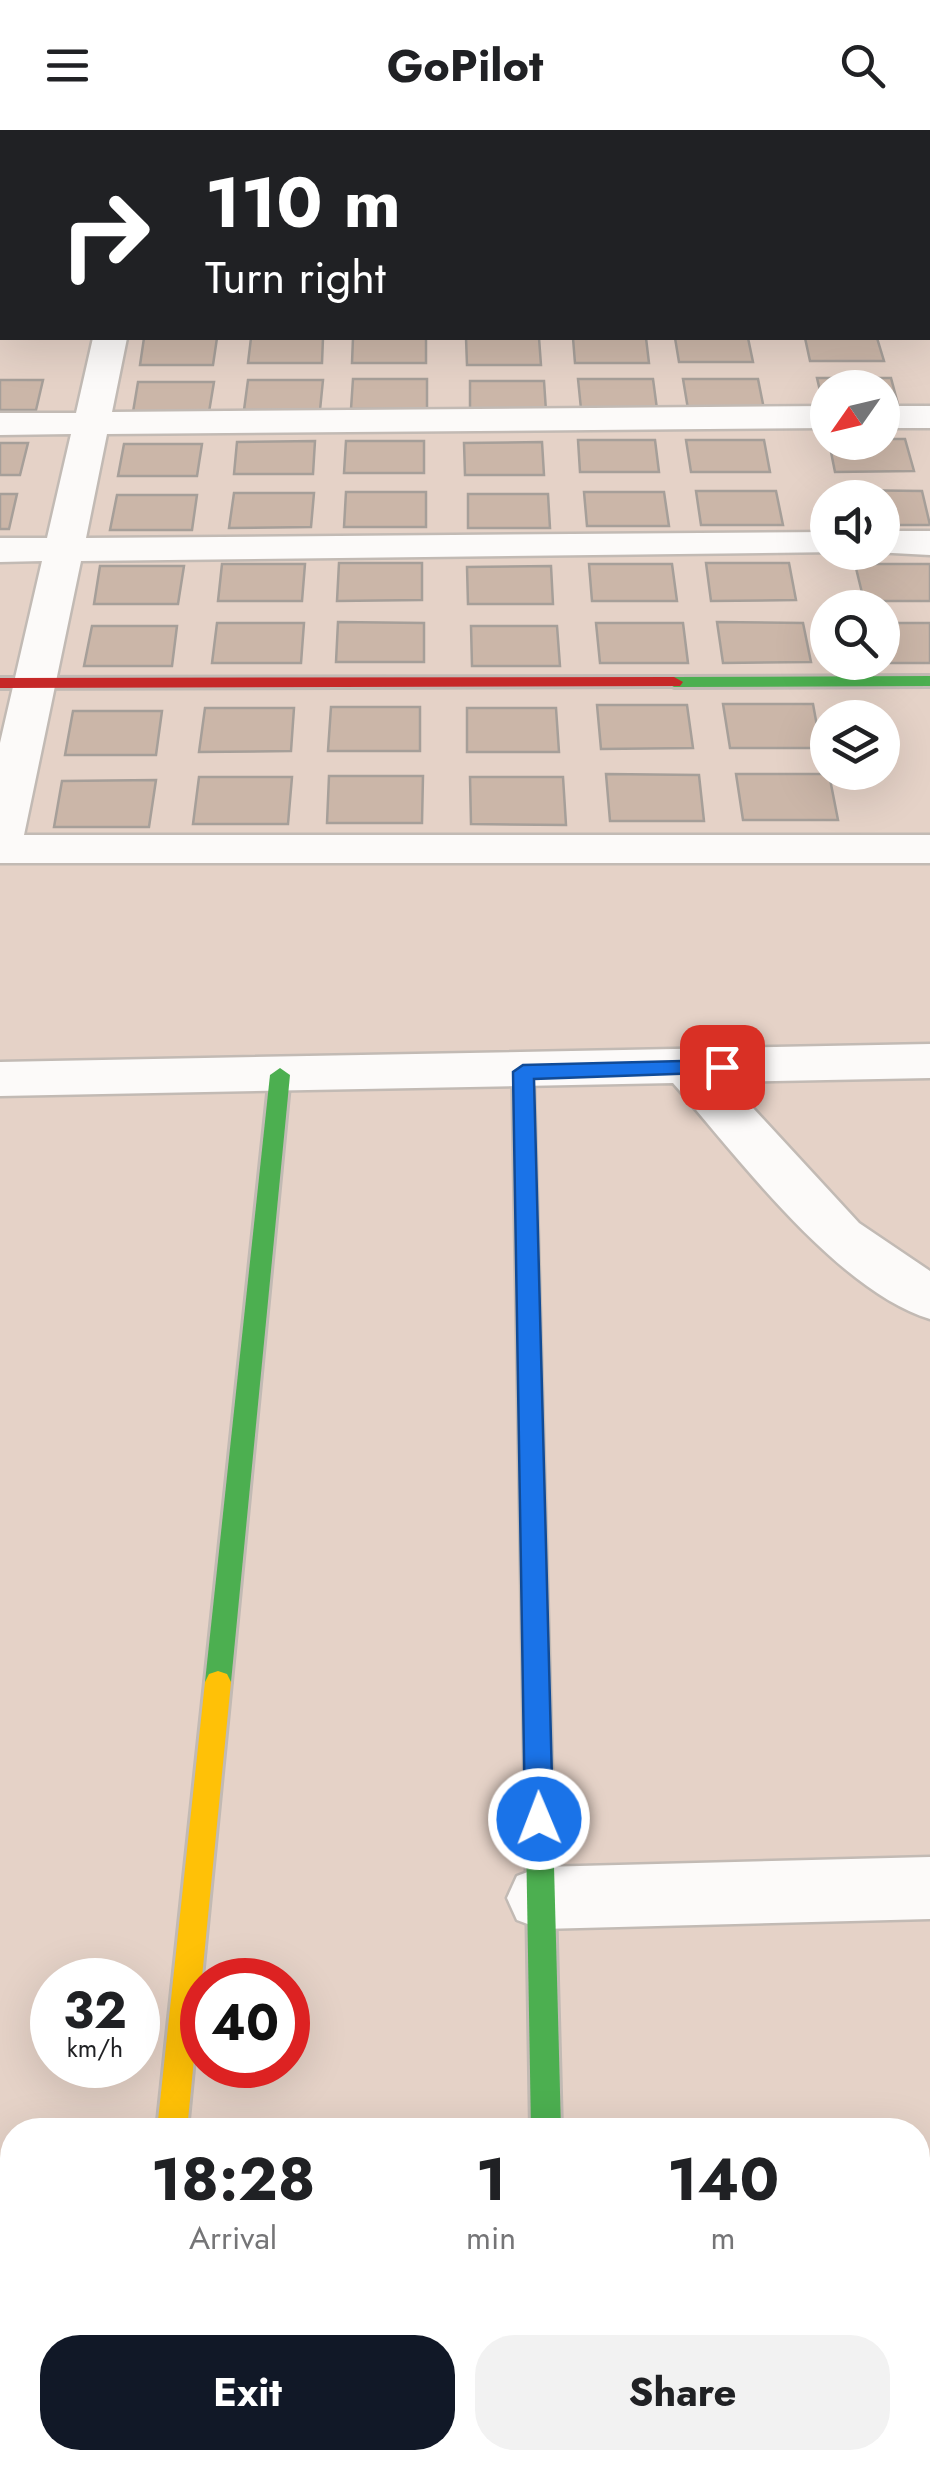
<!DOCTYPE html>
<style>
:root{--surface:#fff;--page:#f2f2f2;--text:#202124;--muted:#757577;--accent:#111827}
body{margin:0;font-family:Jost,sans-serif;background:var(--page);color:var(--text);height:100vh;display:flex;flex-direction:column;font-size:38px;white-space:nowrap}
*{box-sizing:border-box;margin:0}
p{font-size:32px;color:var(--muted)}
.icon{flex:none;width:55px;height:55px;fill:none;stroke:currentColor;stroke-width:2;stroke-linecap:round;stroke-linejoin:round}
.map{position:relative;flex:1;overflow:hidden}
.details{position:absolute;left:0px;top:1988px;width:930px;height:352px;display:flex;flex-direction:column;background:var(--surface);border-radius:40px 40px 0 0;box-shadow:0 10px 40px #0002}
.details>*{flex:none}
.top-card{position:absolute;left:0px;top:0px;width:930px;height:210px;box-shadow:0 10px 40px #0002;background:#202124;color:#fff;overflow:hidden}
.needle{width:65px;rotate:236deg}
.fabs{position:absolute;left:810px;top:240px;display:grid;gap:20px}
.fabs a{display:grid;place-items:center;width:90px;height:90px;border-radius:50%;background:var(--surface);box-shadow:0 10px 40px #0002;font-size:50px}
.speed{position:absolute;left:30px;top:1828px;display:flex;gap:20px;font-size:50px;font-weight:700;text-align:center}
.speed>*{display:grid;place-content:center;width:130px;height:130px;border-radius:50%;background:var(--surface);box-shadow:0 10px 40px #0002;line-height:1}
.speed small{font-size:25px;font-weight:400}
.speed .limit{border:15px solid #d22;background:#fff;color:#111}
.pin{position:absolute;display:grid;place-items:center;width:85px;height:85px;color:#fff;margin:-42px;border-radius:20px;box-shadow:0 5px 15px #0006}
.me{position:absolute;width:110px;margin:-55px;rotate:359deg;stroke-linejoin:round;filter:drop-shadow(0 0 8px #0008)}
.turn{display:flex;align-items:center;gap:35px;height:210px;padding:0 40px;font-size:45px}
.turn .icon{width:130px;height:130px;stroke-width:2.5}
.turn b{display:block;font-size:70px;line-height:85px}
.eta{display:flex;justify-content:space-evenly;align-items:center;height:170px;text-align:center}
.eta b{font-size:60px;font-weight:700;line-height:70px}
.cta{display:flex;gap:20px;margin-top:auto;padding:20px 40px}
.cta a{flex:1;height:115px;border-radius:40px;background:var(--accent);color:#fff;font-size:40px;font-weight:700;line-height:115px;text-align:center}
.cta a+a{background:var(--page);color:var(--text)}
header{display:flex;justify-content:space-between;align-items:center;height:130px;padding:0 40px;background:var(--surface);font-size:45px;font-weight:700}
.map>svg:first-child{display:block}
.built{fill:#e5d2c7;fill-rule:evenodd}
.building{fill:#cbb6a8;stroke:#a69f99;stroke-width:2.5}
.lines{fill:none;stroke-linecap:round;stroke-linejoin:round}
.street-casing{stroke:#c2bab4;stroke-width:5}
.fast-casing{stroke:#c2bab4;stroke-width:6}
.slow-casing{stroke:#c2bab4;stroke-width:6}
.jam-casing{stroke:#c2bab4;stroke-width:6}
.street{fill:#fcfaf9;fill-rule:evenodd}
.fast{fill:#4caf50;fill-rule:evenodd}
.slow{fill:#ffc107;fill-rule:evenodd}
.jam{fill:#c62828;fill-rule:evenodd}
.route{fill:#1a73e8;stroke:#114b97;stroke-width:2.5}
</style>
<header><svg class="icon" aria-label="menu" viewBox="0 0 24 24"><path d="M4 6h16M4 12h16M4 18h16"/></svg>GoPilot<svg class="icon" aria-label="search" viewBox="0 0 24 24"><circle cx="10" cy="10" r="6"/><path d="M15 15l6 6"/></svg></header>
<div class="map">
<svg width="930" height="2339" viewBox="0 0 930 2339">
<rect width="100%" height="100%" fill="#e8ded7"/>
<path class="built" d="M0 0H930V2339H0ZM2 2H928V208H2ZM828 258H882V312H828ZM828 368H882V422H828ZM828 478H882V532H828ZM828 588H882V642H828ZM52 1850H138V1935H52ZM202 1850H288V1935H202ZM12 2000H918V2328H12Z"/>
<g class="building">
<polygon points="144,208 217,208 213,235 140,235"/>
<polygon points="251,208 323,208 322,233 248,233"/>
<polygon points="353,208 426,208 426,233 352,233"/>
<polygon points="466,208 539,208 541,235 467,235"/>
<polygon points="573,208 646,208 649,233 575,233"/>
<polygon points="675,208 748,208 753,232 679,232"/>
<polygon points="805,208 877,208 884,231 810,231"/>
<polygon points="817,248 891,248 899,278 882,278 882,258 828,258 828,278 824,278"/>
<polygon points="353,249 427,249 427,279 351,279"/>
<polygon points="578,249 653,249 657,279 581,279"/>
<polygon points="683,249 758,249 764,279 688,279"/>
<polygon points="0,250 43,250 36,280 0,280"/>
<polygon points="248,250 323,250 320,280 244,280"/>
<polygon points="470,251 544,251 546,281 470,282"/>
<polygon points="138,252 214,252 209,282 133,282"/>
<polygon points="882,309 905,309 914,341 835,342 829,312 882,312"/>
<polygon points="578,310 655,310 659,342 580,342"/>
<polygon points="686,310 764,310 770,342 691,342"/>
<polygon points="315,311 313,344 234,344 237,312"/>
<polygon points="346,311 424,311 424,343 344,343"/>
<polygon points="542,312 544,345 465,345 464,313"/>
<polygon points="0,313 28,313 20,345 0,345"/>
<polygon points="124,314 202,314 197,346 118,346"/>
<polygon points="842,360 922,361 930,395 882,395 882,368 844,368"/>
<polygon points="696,361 776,361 783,395 701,395"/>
<polygon points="346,362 426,362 426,397 344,397"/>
<polygon points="584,362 664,362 669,396 587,396"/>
<polygon points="234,363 314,363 311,397 229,398"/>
<polygon points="0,364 17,364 9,399 0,399"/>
<polygon points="468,364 548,364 550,398 468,398"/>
<polygon points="117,365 197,365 192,400 110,400"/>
<polygon points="339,433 422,433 422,470 337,471"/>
<polygon points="706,433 789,433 796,470 711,471"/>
<polygon points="222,434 305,434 302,471 218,471"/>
<polygon points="589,434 672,434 677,471 592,471"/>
<polygon points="855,434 930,434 930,471 864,471"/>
<polygon points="100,436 184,436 178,474 94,474"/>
<polygon points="551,436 553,474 468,474 467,437"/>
<polygon points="338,492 424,493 424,532 336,532"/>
<polygon points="717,492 803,493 811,532 723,533"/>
<polygon points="217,493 304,493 301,533 212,533"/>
<polygon points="596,493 683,493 688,533 600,533"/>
<polygon points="882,493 930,493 930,533 880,533"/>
<polygon points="92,496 177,496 172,536 84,536"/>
<polygon points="471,496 557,496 560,536 472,536"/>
<polygon points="723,574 813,574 821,618 730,618"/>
<polygon points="597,575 687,575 693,618 601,619"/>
<polygon points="331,577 420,577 420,621 328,621"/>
<polygon points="205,578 294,578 291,621 199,622"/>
<polygon points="467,578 556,578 559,622 467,622"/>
<polygon points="73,581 162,581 156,625 65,625"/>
<polygon points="606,644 699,645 704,691 610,691"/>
<polygon points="736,644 829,644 838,690 743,690"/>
<polygon points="329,646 423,646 422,693 327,693"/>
<polygon points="199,647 292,647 288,694 193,694"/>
<polygon points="470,647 563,647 566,695 471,694"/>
<polygon points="156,650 149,697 54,697 62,651"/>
</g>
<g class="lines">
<defs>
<g id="street">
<polygon points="930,1 930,19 928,19 928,2 922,2"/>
<rect x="0" y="5" width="2" height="18"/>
<polygon points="928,87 930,87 930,107 928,106"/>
<polygon points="0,89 2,90 2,109 0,109"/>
<rect x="928" y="179" width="2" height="20"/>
<rect x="0" y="181" width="2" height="20"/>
<polygon points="93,208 127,208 112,282 828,276 828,298 107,304 86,408 828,402 828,422 840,422 81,431 24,705 930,705 930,733 0,733 0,613 42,431 0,432 0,408 47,408 71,304 0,305 0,283 76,283"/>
<rect x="882" y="276" width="48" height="22"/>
<polygon points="882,401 930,401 930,425 874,422 882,422"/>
<path d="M930 914V948L729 952 859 1093 930 1141V1189C837 1161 737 1026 673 953L0 966V932Z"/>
<polygon points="930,1727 930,1789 541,1799 517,1790 507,1768 517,1746 541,1737"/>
<polygon points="99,2328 179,2328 177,2339 97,2339"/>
<polygon points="513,2328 593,2328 594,2339 514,2339"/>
</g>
<g id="fast">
<polygon points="930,546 930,556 674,557 665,552 674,547"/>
<polygon points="523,935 533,942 561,2000 531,2000 513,942"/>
<polygon points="280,938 290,945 231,1552 227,1560 218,1563 209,1560 205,1552 270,945"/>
</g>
<polygon id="slow" points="218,1541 227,1544 231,1552 187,2000 157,2000 205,1552 209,1544"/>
<polygon id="jam" points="674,547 683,552 680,556 0,558 0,548"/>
</defs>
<use href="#street" class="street-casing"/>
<use href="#fast" class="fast-casing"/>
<use href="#slow" class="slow-casing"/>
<use href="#jam" class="jam-casing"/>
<use href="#street" class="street"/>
<use href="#fast" class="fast"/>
<use href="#slow" class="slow"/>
<use href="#jam" class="jam"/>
</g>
<polygon class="route" points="722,930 733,937 730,942 534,949 553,1689 549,1698 539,1702 529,1698 525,1689 513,942 523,935"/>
</svg>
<div class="fabs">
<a><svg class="needle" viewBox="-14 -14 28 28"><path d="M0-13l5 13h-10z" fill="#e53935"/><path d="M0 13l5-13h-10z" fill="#757577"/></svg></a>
<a><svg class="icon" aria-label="sound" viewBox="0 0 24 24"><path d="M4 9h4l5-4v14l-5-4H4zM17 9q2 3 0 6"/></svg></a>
<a><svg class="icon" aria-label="search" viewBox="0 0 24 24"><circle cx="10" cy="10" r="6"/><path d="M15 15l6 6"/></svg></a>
<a><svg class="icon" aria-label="layers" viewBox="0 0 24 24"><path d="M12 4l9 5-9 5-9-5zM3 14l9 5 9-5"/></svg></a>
</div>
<div class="speed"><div>32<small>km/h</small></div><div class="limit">40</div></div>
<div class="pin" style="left:722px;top:937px;background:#d93025"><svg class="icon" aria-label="arrive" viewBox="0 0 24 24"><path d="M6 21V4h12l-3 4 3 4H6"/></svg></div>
<svg class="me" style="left:539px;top:1689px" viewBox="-20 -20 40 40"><circle r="17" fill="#1a73e8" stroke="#fff" stroke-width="3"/><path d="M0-11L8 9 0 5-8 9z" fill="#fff"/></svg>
<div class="top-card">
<div class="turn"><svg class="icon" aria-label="right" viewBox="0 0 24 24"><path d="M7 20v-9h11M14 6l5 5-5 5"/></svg><div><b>110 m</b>Turn right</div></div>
</div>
<section class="details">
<div class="eta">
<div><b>18:28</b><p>Arrival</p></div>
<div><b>1</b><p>min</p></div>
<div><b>140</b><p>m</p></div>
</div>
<div class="cta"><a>Exit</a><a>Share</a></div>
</section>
</div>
